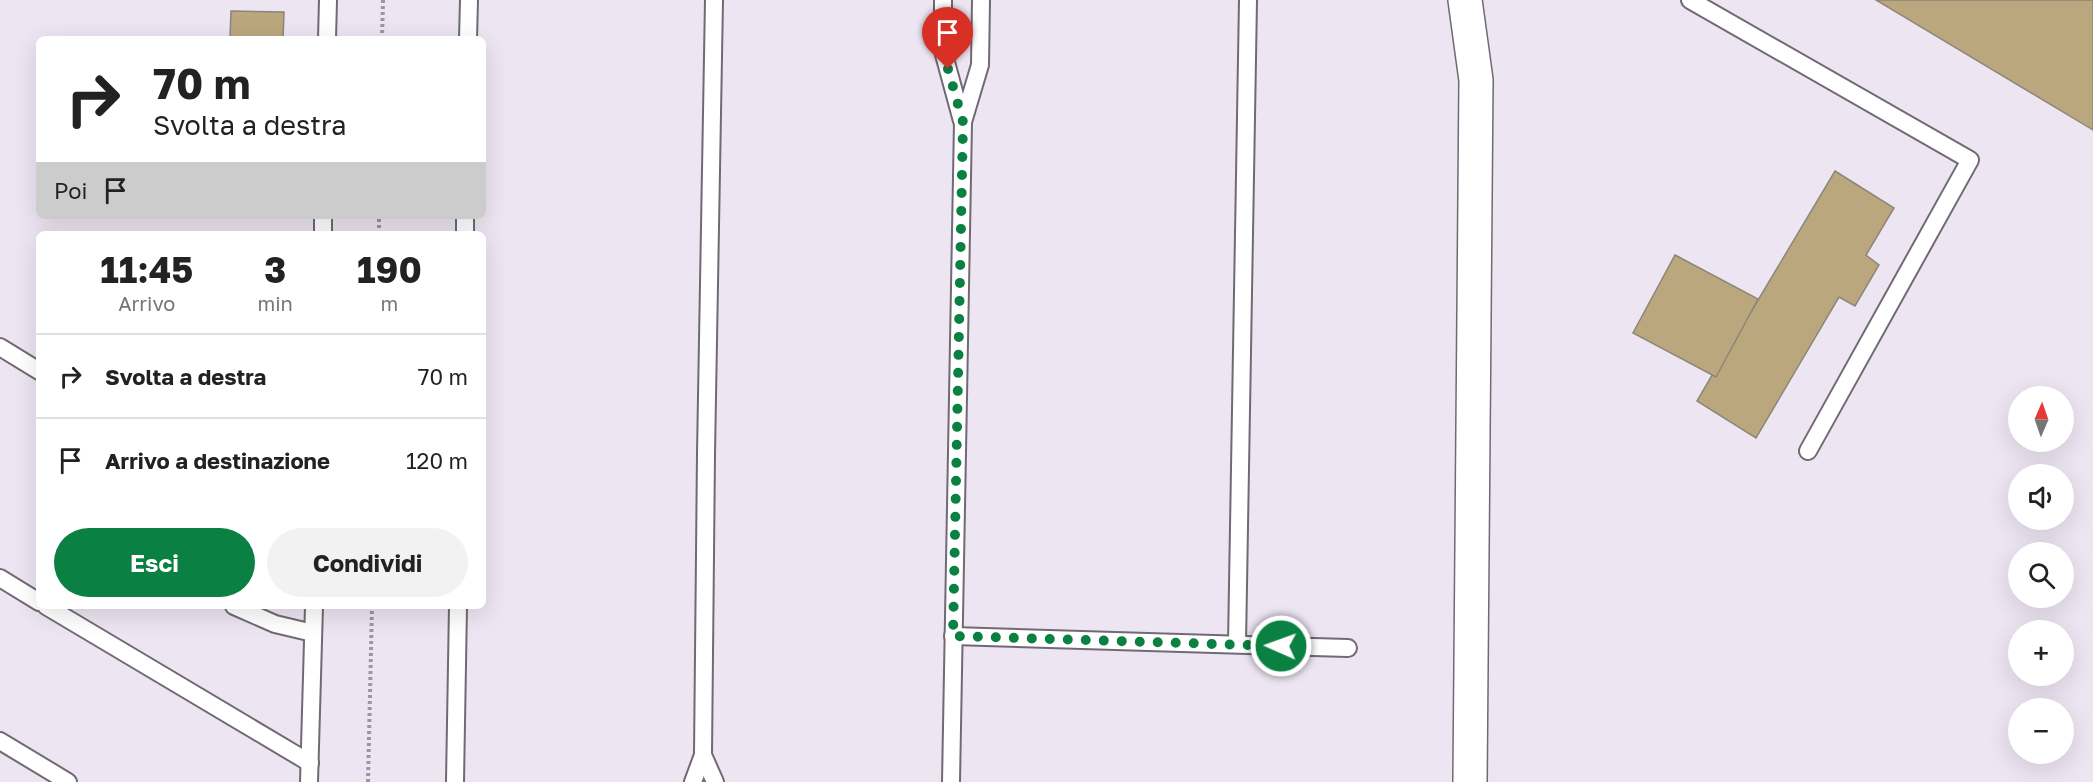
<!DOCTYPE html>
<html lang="it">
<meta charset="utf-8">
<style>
:root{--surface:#fff;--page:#f2f2f2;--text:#222;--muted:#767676;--line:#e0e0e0;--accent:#0b8043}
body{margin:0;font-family:"Golos Text",sans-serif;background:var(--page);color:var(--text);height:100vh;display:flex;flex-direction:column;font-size:22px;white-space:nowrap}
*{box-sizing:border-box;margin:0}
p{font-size:20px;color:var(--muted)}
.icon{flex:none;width:33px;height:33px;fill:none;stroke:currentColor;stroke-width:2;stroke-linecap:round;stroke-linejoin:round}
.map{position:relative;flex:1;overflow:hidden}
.drawer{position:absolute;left:36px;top:231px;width:450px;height:378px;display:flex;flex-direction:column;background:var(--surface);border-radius:9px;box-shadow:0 6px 24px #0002}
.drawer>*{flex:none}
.banner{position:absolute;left:36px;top:36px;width:450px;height:183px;border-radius:9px;box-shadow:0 6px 24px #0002;background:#fff;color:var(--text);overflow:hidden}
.needle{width:39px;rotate:2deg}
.fabs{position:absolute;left:2008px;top:386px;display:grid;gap:12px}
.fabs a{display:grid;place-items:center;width:66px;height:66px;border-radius:50%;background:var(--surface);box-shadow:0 6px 24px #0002;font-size:30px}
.pin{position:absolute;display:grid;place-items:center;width:51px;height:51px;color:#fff;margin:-62px -26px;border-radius:50% 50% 50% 0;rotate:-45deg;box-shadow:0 0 6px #0007}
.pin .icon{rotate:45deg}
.me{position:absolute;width:66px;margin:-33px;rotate:272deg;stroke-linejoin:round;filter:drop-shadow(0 0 4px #0008)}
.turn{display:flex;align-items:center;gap:21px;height:126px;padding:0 18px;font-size:27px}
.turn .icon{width:78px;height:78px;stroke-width:2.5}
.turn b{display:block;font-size:42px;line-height:51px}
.then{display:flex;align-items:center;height:57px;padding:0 18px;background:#0003;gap:12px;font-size:22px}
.eta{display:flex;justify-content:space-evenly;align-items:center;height:102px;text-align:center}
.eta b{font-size:36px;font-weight:700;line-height:42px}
.button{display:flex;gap:12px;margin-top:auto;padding:12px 18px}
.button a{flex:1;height:69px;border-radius:36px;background:var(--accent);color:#fff;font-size:24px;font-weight:700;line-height:69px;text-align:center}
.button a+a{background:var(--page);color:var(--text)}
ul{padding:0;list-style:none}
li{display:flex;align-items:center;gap:18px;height:84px;padding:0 18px;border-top:2px solid var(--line)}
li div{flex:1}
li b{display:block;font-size:22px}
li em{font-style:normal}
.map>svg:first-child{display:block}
.building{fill:#bba77e;stroke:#8c867a;stroke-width:1.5}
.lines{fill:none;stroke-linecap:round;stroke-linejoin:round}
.service-casing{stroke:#716974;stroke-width:20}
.minor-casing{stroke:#716974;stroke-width:36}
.path{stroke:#9c969f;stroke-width:4;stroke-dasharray:3 3;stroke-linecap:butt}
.service{stroke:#fff;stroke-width:16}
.minor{stroke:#fff;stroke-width:33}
.route{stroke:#0b8043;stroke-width:10;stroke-dasharray:0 18}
</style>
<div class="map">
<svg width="2093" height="782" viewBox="0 0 2093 782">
<rect width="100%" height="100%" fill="#ede5f2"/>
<g class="building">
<polygon points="1876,0 2093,0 2093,130"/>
<polygon points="231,11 284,12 283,39 230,39"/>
<polygon points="1835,171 1894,208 1866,255 1879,265 1855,306 1839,297 1756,438 1697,401 1722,358 1707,349 1732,306 1748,317"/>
<polygon points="1675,255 1758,299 1716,377 1633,333"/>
</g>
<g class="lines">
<defs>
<g id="service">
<polyline points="943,0 943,51 962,121"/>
<polyline points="1690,0 1970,160 1808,451"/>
<polyline points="327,39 328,0"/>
<polyline points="468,39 469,0"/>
<polyline points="323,234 323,216"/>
<polyline points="465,234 465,216"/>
<polyline points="0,347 39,371"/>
<polyline points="0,578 39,602"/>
<polyline points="46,606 310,763"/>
<polyline points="234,606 275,624 313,633"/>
<polyline points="953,636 1348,648"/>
<polyline points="1237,644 1248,0"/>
<polyline points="0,741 68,782"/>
<polyline points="703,755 715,782"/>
<polyline points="309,782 314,606"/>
<polyline points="455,782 458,606"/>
<polyline points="693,782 703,755 706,454 714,0"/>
<polyline points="951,782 963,122 980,65 981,0"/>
</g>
<polyline id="minor" points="1465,0 1476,80 1470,782"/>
</defs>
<use href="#service" class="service-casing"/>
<use href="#minor" class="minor-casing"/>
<g class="path">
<polyline points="382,39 383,0"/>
<polyline points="379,234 379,216"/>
<polyline points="368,782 372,606"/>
</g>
<use href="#service" class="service"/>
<use href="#minor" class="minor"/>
</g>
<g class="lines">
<polyline class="route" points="948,69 963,122 953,636 1281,646"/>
</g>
</svg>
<div class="fabs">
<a><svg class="needle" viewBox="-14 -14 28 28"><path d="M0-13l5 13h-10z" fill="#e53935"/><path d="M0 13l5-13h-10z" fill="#767676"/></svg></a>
<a><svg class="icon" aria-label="sound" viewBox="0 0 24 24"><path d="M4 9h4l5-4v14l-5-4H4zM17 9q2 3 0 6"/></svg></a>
<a><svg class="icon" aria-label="search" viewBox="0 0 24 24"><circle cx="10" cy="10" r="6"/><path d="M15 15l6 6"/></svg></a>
<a>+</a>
<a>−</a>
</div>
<div class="pin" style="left:948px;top:69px;background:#d93025"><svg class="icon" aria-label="arrive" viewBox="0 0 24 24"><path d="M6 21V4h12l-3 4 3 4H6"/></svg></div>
<svg class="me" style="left:1281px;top:646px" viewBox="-20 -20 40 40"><circle r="17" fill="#0b8043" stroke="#fff" stroke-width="3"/><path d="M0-11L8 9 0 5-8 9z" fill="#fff"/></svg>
<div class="banner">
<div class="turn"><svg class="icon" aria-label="right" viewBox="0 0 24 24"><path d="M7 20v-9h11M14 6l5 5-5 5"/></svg><div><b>70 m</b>Svolta a destra</div></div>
<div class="then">Poi<svg class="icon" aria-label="arrive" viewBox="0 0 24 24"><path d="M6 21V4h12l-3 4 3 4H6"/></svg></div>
</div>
<section class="drawer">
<div class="eta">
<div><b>11:45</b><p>Arrivo</p></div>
<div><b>3</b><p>min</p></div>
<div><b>190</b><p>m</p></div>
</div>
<ul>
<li><svg class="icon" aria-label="right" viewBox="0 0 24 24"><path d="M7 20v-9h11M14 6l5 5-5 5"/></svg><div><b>Svolta a destra</b></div><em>70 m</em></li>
<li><svg class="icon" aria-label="arrive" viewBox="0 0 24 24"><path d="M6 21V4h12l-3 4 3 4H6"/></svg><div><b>Arrivo a destinazione</b></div><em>120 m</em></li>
</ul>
<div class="button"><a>Esci</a><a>Condividi</a></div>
</section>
</div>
